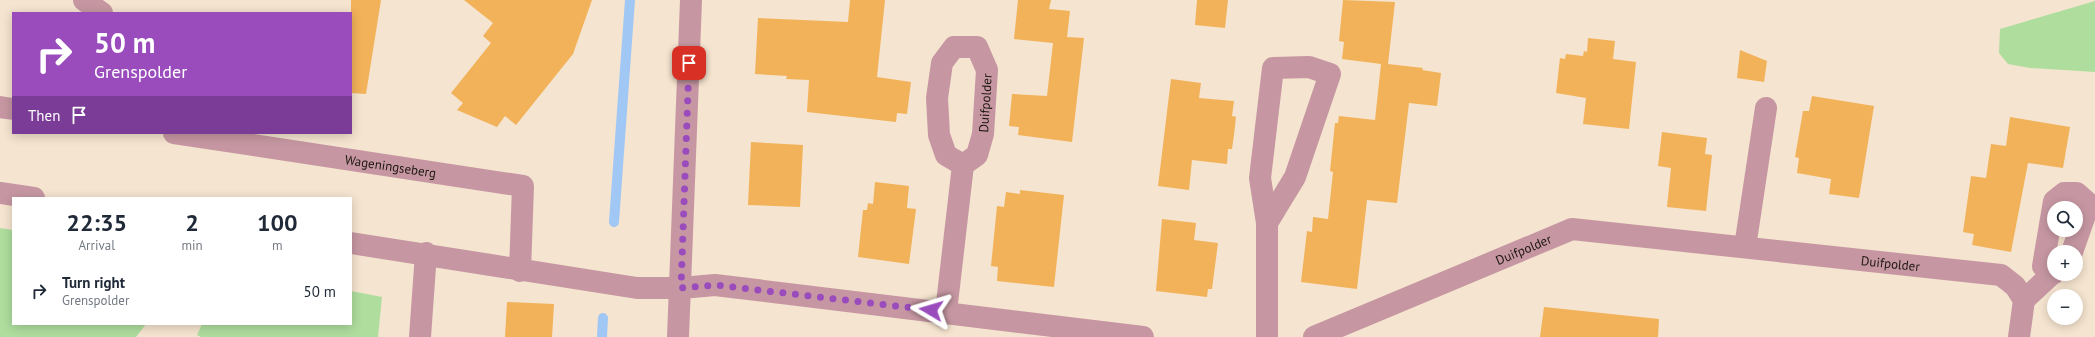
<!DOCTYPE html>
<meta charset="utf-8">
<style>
:root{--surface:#fff;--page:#f6f6f7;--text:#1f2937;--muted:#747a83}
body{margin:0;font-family:"PT Sans",sans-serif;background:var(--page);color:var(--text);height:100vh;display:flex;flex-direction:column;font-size:15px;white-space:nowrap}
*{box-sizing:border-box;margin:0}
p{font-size:13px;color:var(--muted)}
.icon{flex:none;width:22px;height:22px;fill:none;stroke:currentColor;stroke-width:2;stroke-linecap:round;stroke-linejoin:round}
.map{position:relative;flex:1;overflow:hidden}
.sheet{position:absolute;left:12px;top:197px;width:340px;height:128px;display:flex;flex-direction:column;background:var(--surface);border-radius:0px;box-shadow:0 2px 10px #0003}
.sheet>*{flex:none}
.hud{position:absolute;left:12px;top:12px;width:340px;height:122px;border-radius:0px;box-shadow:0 2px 10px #0003;background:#9a4cbd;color:#fff;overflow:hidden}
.buttons{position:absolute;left:2047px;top:201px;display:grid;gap:8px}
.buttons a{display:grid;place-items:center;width:36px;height:36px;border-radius:50%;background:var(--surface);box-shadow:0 2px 10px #0003;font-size:20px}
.pin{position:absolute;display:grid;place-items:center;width:34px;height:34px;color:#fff;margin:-17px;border-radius:8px;box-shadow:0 2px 6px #0006}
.me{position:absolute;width:44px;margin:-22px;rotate:277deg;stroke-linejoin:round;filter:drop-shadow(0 0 3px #0008)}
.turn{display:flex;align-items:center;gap:14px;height:84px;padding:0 16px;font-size:18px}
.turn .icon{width:52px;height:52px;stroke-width:2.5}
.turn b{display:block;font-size:28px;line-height:34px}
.then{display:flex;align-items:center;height:38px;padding:0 16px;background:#0003;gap:8px;font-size:15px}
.eta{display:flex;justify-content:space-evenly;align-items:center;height:68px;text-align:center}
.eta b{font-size:24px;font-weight:700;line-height:28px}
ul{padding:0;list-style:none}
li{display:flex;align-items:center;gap:12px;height:52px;padding:0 16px}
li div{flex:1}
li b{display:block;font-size:15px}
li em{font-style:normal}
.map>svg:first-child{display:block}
.green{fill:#aedd9e}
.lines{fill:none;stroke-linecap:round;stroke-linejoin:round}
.stream{stroke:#a1c7f5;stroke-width:10}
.building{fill:#f2b259}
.minor{stroke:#c697a2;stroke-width:22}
.route{stroke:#9a4cbd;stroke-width:7;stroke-dasharray:0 12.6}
.labels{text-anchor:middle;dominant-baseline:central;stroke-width:4;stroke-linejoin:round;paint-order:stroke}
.street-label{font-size:13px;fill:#1d170f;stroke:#f5e4cf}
</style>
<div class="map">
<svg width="2095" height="337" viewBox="0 0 2095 337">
<rect width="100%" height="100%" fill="#f5e4cf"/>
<g class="green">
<polygon points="2095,1 2095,72 2030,68 2008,64 1999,53 2000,29"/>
<polygon points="0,228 13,230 13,324 146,324 136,337 0,337"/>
<polygon points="351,291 382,297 378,337 201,337 197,335 202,324 351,324"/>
</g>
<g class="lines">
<g class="stream">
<polyline points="614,222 630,0"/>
<polyline points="602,337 603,318"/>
</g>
</g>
<g class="building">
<polygon points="351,0 381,0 366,94 351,93"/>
<polygon points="464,0 592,0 573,54 516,125 505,116 497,127 457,110 463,103 451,93 491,43 483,36 493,23"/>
<polygon points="850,0 885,0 877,77 911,82 907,114 897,113 896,122 807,112 809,80 786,79 787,76 755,74 758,18 848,22"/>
<polygon points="1018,0 1051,0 1049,9 1070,11 1067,37 1084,38 1072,142 1018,135 1019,127 1009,126 1012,94 1047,96 1053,43 1014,39"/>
<polygon points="1197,0 1228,0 1225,28 1195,25"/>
<polygon points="1343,0 1395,2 1388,64 1423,68 1422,70 1441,73 1437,106 1409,103 1397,203 1367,200 1357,289 1301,282 1307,231 1312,232 1313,217 1328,219 1333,172 1330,171 1335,123 1338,123 1339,116 1375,120 1381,64 1342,59 1344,42 1339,41"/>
<polygon points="1588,38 1615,41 1613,59 1636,62 1629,129 1583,124 1586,98 1556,93 1560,58 1565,59 1566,54 1583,56 1584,51 1587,52"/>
<polygon points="1740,50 1767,61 1764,82 1737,78"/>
<polygon points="1171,79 1201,83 1199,98 1234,101 1232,116 1236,117 1234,135 1232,149 1228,149 1227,164 1192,160 1189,190 1158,186"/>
<polygon points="1812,96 1874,106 1859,198 1829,194 1831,179 1797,173 1799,158 1795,157 1803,111 1809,111"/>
<polygon points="2010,117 2070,127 2063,168 2028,163 2011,252 1972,245 1974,234 1963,232 1971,176 1986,178 1991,144 2006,146"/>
<polygon points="1662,132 1707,138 1705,154 1712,155 1706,211 1667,207 1671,168 1658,166"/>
<polygon points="751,142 803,145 800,207 748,205"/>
<polygon points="875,182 909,186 907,208 916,209 909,264 858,257 863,210 867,210 868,203 873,204"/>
<polygon points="1020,190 1064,195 1054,287 997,281 998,267 991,266 997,206 1004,207 1006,192 1020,194"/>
<polygon points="1162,219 1196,223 1194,240 1218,243 1212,289 1208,289 1207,297 1156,291"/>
<polygon points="507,302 554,304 552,337 505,337"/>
<polygon points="1544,307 1659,319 1658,337 1540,337"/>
</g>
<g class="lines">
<g class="minor">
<polyline points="84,0 102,13"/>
<polyline points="0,107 13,109"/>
<path id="s1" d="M174 133 523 186 520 271"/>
<polyline points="0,193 34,198"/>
<polyline points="351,243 637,288 681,288 715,285 1143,337"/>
<polyline points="1745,247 1766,108"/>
<polyline points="2054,273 2043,266 2054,201 2064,193 2077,193 2089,204 2072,252"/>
<polyline points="2024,300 2053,273"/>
<path id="s2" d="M946 312 963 165 977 155 983 134 987 70 977 47H954L942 63 937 98 939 135 946 155 963 165"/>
<polyline points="420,337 426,253"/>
<polyline points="678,337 691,0"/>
<polyline points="1267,337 1267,223 1260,178 1273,68 1309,67 1330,74 1295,177 1267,223"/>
<path id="s3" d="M1314 337 1572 229 2001 275 2015 286 2024 300 2019 337"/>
</g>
</g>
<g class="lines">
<polyline class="route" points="689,63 681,288 715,285 931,310"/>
</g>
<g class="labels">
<g class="street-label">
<text stroke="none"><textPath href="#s2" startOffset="218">Duifpolder</textPath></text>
<text stroke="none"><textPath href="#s1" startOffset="219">Wageningseberg</textPath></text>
<text stroke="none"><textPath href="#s3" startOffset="227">Duifpolder</textPath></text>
<text stroke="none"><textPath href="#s3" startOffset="600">Duifpolder</textPath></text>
</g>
</g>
</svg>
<div class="buttons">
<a><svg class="icon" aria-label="search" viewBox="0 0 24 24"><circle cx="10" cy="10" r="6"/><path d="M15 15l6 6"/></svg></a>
<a>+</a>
<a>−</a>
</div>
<div class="pin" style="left:689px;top:63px;background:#d93025"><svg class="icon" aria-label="arrive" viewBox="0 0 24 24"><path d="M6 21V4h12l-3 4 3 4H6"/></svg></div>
<svg class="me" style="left:931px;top:310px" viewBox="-20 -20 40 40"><path d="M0-17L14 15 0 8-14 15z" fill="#9a4cbd" stroke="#fff" stroke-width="4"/></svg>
<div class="hud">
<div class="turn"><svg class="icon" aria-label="right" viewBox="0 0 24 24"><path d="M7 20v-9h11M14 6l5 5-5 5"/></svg><div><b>50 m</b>Grenspolder</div></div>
<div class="then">Then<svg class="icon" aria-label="arrive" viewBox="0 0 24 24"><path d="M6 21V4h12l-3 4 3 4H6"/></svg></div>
</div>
<section class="sheet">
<div class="eta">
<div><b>22:35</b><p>Arrival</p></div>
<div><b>2</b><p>min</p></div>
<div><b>100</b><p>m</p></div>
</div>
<ul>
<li><svg class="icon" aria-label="right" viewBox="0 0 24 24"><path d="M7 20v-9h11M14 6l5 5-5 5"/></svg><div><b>Turn right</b><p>Grenspolder</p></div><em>50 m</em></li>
</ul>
</section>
</div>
